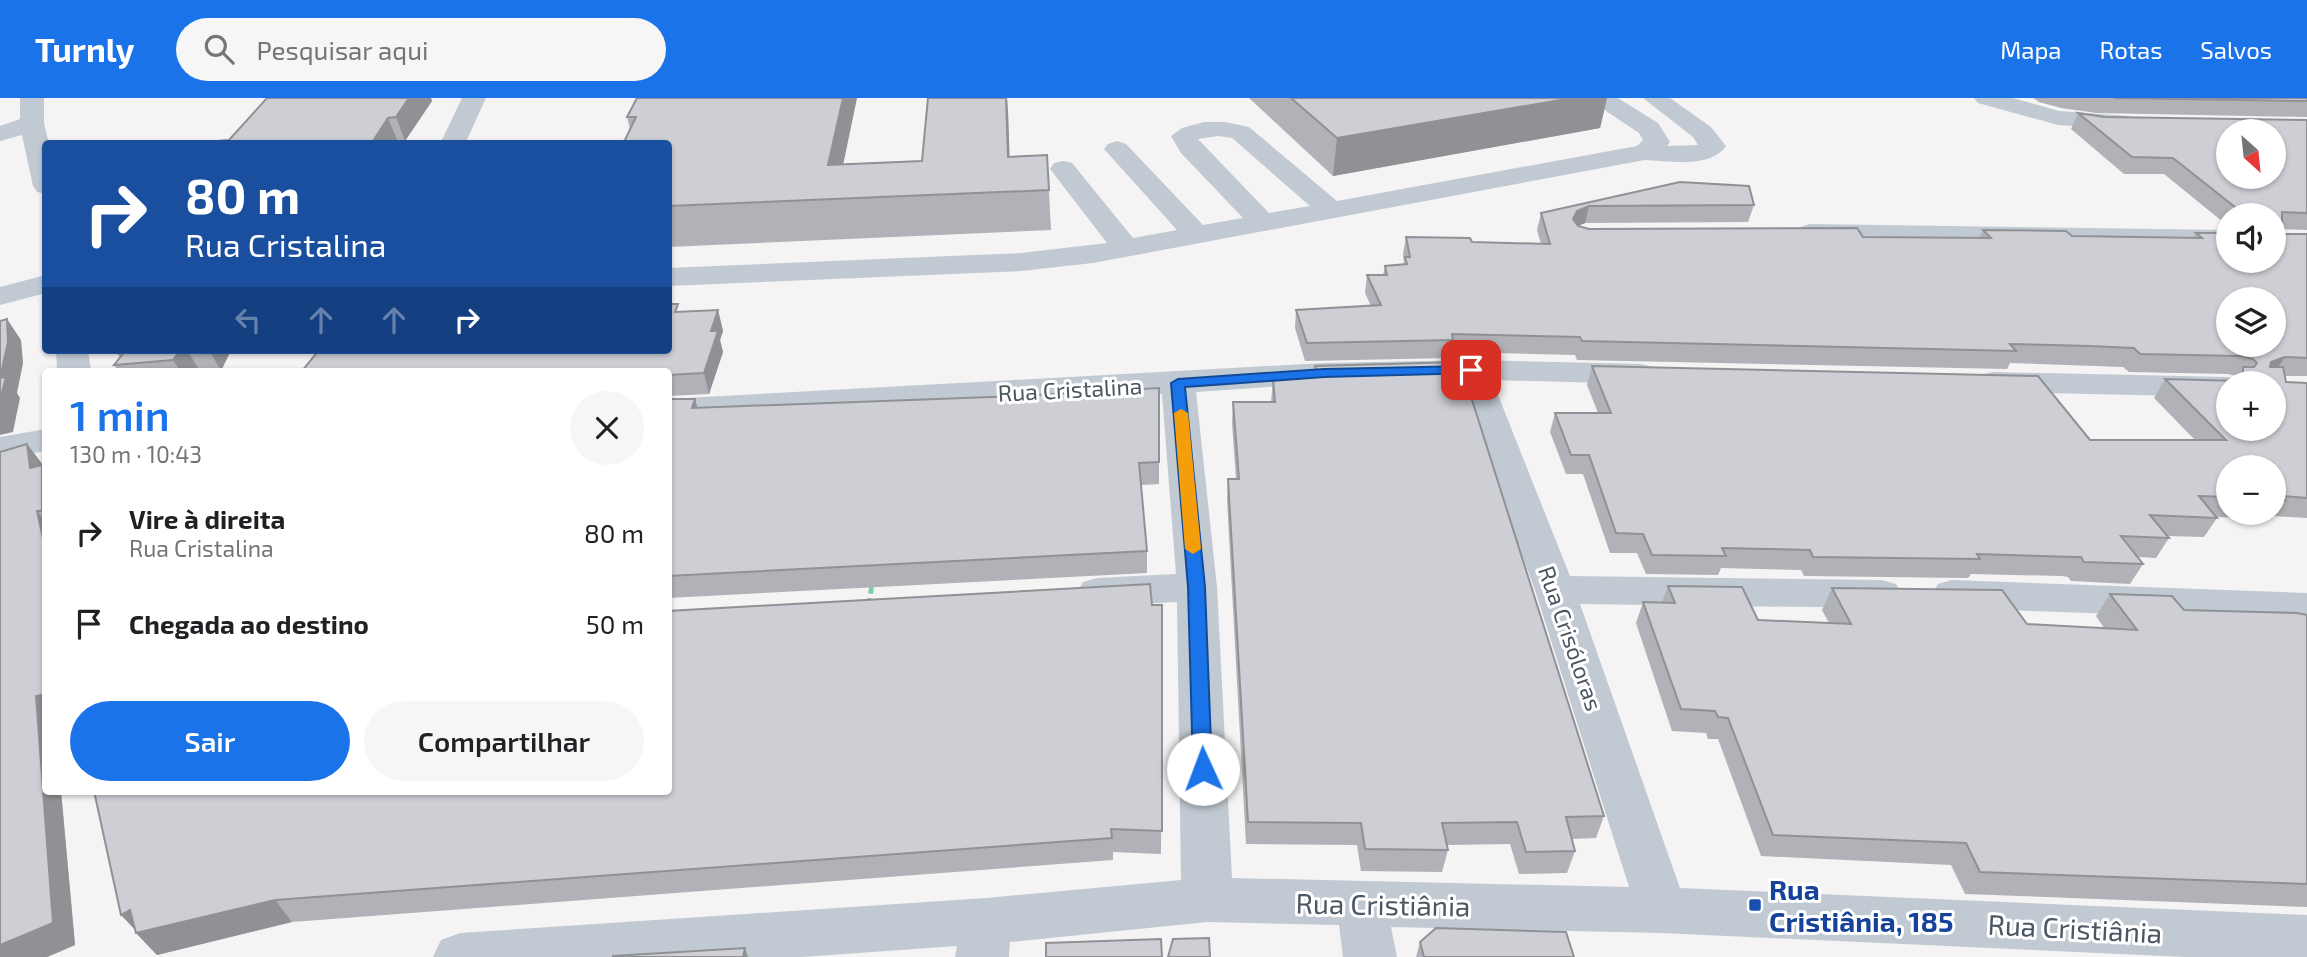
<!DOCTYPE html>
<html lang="pt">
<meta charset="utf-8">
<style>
:root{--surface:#fff;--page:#f6f6f6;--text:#202124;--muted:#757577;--accent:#1a73e8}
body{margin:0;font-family:"Exo 2",sans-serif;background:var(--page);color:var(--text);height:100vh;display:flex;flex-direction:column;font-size:26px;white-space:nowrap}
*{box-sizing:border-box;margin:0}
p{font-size:23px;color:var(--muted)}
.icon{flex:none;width:38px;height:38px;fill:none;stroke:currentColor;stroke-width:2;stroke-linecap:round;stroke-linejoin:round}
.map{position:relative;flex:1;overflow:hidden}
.drawer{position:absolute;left:42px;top:270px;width:630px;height:427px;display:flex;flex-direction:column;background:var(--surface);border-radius:7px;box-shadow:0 2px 5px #0004}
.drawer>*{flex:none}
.top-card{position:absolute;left:42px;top:42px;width:630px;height:214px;border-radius:7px;box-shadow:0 2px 5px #0004;background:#1a4fa0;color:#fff;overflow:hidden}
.needle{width:46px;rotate:153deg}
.fabs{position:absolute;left:2216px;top:21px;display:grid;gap:14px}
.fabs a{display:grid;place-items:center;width:70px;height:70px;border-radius:50%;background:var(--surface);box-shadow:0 2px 5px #0004;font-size:35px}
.pin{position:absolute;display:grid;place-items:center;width:60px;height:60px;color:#fff;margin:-30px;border-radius:14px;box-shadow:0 4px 10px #0006}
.me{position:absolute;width:77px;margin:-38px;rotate:358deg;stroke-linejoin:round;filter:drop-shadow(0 0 5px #0008)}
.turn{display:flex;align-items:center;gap:24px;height:147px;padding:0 28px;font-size:32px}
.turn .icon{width:91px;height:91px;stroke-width:2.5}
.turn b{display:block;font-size:49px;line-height:60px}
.lanes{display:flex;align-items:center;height:66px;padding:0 28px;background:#0003;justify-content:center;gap:35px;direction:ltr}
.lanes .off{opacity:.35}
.round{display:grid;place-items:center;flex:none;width:74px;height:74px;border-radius:37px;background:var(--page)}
.summary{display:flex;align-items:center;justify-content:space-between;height:119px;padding:0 28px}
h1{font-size:42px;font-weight:600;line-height:52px;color:var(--accent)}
.action{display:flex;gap:14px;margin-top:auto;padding:14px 28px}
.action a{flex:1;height:80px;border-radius:42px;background:var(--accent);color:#fff;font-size:28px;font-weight:600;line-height:80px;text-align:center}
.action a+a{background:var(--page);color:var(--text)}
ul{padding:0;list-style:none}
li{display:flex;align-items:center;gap:21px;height:91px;padding:0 28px}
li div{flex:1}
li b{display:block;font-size:26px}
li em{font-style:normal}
header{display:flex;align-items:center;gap:42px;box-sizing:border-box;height:98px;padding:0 35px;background:var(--accent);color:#fff}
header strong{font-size:33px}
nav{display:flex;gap:38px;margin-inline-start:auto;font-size:24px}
.search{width:490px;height:63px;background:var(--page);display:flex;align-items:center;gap:18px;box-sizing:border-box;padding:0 24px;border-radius:38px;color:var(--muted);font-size:26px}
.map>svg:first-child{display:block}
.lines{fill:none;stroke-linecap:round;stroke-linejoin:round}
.path-far1{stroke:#7ad0a6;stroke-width:4.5;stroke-dasharray:5 3.5;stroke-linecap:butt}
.path{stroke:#7ad0a6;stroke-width:5;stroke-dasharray:6 4.5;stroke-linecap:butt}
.minor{fill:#c1cad2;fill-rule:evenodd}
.wall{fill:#b0b2b7;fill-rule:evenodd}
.shaded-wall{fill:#909195}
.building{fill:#cdcfd5;stroke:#909195;stroke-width:2;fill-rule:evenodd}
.route{fill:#1a73e8;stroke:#114b97;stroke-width:2}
.slow{fill:#f59e0b}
.transit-dot{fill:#1a4fb4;stroke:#fff;stroke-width:2.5}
.labels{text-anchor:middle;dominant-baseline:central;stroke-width:6;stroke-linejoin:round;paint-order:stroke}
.street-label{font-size:23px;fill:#4a5661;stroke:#fff}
.near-transit-label{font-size:28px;font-weight:bold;fill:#164399;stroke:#fff;text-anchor:start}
.near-street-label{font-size:28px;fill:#4a5661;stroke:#fff}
</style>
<header>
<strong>Turnly</strong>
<div class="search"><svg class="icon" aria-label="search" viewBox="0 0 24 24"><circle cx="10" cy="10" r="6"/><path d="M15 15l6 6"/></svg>Pesquisar aqui</div>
<nav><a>Mapa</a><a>Rotas</a><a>Salvos</a></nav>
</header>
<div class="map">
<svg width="2307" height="859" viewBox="0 0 2307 859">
<rect width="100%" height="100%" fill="#f5f3f3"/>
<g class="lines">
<polyline class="path-far1" points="871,494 872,484"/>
<polyline class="path" points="869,506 871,492"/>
<g class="minor">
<polygon points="20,0 44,0 44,25 49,46 46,46 46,96 37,94 33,88 22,37 0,43 0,28 20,21"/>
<polygon points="462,0 486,0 465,46 440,46"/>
<path d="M1590 0H1618L1658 25 1670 44 1667 48 1698 47 1693 39 1643 0H1670L1711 29 1726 48C1710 71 1669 63 1645 62L1093 165 1021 173 668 188V170L1021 155 1107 145 1050 71 1054 65 1063 63 1072 65 1133 140 1177 132 1104 51 1108 46 1117 43 1126 46 1203 127 1243 120 1181 55 1171 38 1182 30 1204 24H1225L1249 29 1337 103 1637 48 1643 42 1639 35 1594 5ZM1218 38 1232 40 1310 108 1269 115 1198 41Z"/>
<polygon points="1974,0 2013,0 2059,13 2128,18 2137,20 2140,25 2137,30 2128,32 2058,27 1978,5"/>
<polygon points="1810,126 2228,132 2228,150 1810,144 1800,141 1796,135 1800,129"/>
<polygon points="46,177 46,195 0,207 0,189"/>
<polygon points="56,252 88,252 91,273 57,273"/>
<path d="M1471 262 1641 266 1653 269 1658 276 1653 283 1641 286 1492 282 1570 478 1882 482 1896 486 1902 496 1896 506 1882 510 1580 506 1680 790 2307 817V859H2186L1662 835 1391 829 1397 859H1343L1339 827 1207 824 1010 844 1009 859H955L957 848 802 859H433L441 842 460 835 986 800 1181 782 1177 504 1097 508 1083 504 1077 494 1083 484 1097 480 1176 476 1162 296 668 321V301L1324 265ZM1458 282 1535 492 1629 789 1232 780 1217 489 1196 294 1324 285Z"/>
<polygon points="1992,274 2228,279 2240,282 2242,285 2228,285 2228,299 1992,294 1980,291 1975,284 1980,277"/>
<polygon points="46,331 46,353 0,361 0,339"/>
<polygon points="1952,482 2307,495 2307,523 1952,510 1938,506 1932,496 1938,486"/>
</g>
</g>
<g class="wall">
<polygon points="267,0 431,0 432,3 405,43 398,44 397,46 180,46 229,42"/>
<polygon points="637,0 843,66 922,63 1008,13 1009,59 1047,57 1051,132 668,149 668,46 630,31 627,19"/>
<polygon points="1249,0 1607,0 1600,30 1333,78"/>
<polygon points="2033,0 2307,0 2307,19 2097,15 2061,10 2039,4"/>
<path d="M2078 15 2105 19 2307 22V132L2282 131V136H2307V278H2285L2286 284 2307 285V420L2273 418 2271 421 2217 419V420L2204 439 2167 438 2169 440 2156 460 2138 459 2143 466 2130 486 2071 483 2068 479 2062 478 1971 476 1968 480 1804 478 1801 472 1721 470 1718 477 1646 476 1637 455H1610L1583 376H1566L1550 334 1555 315H1598L1587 287 1592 268 2090 342H2195L2154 300 2165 281 2234 283 2237 278 2228 276 2129 274 2123 269 2010 265 2007 271 1577 262 1575 257 1451 254 1450 260 1305 263 1295 230 1296 212 1371 208 1365 195 1367 177H1383L1385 168 1404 166 1403 156 1406 139 1472 144 1541 146 1537 132 1541 115 1680 84 1754 107 1748 124 1585 125 1578 128 1589 131 1863 139 1979 140 1983 132 2072 138 2193 140 2196 135 2273 163V117H2228V128L2164 76H2124L2071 31ZM2228 369H2273V415H2228Z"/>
<polygon points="718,212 723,233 720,242 723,254 709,296 668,298 668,273 680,214"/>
<polygon points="115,252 231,252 221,273 118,273 114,267 120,259"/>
<polygon points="1315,268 1604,718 1596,740 1572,741 1575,753 1567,775 1519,776 1510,746 1447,747 1448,752 1442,774 1361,773 1357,747 1246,746 1227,402 1228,381 1236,381 1232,325 1233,304 1271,304 1273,281 1314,279"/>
<polygon points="1159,290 1159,386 1141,387 1147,453 1147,475 668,500 668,301 697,310 1020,298"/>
<polygon points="27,346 46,371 46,693 61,693 75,847 47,859 0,859 0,353 1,354"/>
<polygon points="1668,488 1758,522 1829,525 1822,512 1832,490 2027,526 2104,530 2096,518 2110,496 2184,512 2307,517 2307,809 1965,796 1951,767 1761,758 1718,641 1708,641 1706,635 1672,633 1636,525 1643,504 1662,504"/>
<polygon points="1152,507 1162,507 1161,756 1113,754 1113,762 292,824 157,857 136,835"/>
<polygon points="1420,844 1574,859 1416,859"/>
</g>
<g class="shaded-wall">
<polygon points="409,0 431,0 432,3 405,43 396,19"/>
<polygon points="843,0 857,0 836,101 828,67"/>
<polygon points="1006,0 1007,0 1008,13 1011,98 1008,59"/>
<polygon points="1572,0 1607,0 1600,30 1333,78 1337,40"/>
<polygon points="388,20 398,44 397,46 371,46"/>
<polygon points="1589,108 1585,125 1573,130 1573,121 1577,113"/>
<polygon points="718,212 723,233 720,242 723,254 709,296 704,275 711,233"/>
<polygon points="7,221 21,242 23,265 17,295 20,300 13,334 0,337 0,280"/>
<polygon points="180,252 187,252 200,273 180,273 173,262"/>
<polygon points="209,252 231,252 221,273"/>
<polygon points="2285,259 2272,278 2258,283 2271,264"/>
<polygon points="695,301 701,322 692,310"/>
<polygon points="27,346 46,371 46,417 42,413 30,370"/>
<polygon points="37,413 46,425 46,454"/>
<polygon points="46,596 46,693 61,693 75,847 47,859 0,859 0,847 36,598"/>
<polygon points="275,802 292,824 157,857 136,835 138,835 121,817 130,812"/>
<polygon points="745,850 748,859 743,859"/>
</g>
<g class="building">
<polygon points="267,0 409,0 396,19 388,20 371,46 180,46 229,42"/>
<polygon points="637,0 843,0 828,67 922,63 928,0 1006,0 1008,59 1047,57 1049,92 668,108 668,46 623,46 636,19 627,19"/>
<polygon points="1291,0 1572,0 1337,40"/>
<polygon points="2114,0 2307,0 2307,3"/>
<path d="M2078 15 2105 19 2307 22V115L2282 114V136H2307V260L2285 259 2271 264 2270 269H2283L2286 284 2307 285V400L2282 398 2285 402 2273 401V369H2228V399L2199 398 2217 420 2150 417 2169 440 2121 438 2143 466 2084 464 2081 459H2075L1977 456 1980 461 1813 459 1810 452 1722 450 1726 458 1652 457 1643 436 1616 435 1589 357H1571L1555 315H1611L1592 268 2038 278 2090 342H2226L2165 281 2240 283 2243 280V269H2254L2257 265 2253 261 2240 258 2140 256 2134 250 2089 248 2010 246 2016 253 1582 243 1580 239 1452 236 1453 242 1307 245 1296 212 1381 207 1367 177H1387L1385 168 1407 166 1405 159H1410L1406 139 1470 140 1472 144 1550 146 1541 115 1680 84 1749 88 1754 107 1589 108 1577 113 1573 121 1578 128 1589 131 1857 130 1863 139 1991 140 1983 132 2066 133 2072 138 2202 140 2196 135H2228V163H2273V117H2245L2173 60 2132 59ZM2228 33H2273V79H2228ZM2228 201H2273V247H2228ZM2228 285H2273V331H2228Z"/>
<polygon points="668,206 678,206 675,214 718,212 711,233 718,233 704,275 668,277 668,273 302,273 319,252 668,252"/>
<polygon points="7,221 8,244 0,280 6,279 0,302 0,223"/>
<polygon points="126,252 180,252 173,262 114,267"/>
<polygon points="1460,264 1604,718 1566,719 1575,753 1526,754 1517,724 1442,725 1448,752 1365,751 1361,725 1248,724 1228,381 1239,381 1233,304 1275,304 1273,281 1318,279 1315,268"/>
<polygon points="1159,290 1159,364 1139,365 1147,453 668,478 668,301 695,301 692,310 1020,298"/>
<polygon points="27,346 30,370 42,367 42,413 37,413 46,454 46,596 36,598 53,825 0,847 0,354"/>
<polygon points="1150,486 1152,507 1162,507 1162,733 1111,731 1112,740 275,802 136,835 130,812 121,817 94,693 668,693 668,513"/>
<polygon points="1668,488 1742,489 1758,522 1851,526 1832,490 2002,492 2027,526 2137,532 2110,496 2172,498 2184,512 2297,515 2307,517 2307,786 1980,774 1966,745 1773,737 1728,620 1718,619 1715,613 1681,611 1643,504 1675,505"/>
<polygon points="1436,830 1566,834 1574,859 1424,859 1420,844"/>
<polygon points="1209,840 1210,859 1168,859 1173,841"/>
<polygon points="1161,841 1162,859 1046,859 1046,845"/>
<polygon points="745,850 743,859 613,859 613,858"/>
</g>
<polygon class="route" points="1471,268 1478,272 1476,275 1324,279 1185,289 1205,489 1212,671 1209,677 1203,679 1196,677 1193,671 1188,489 1171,285 1178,281 1324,271"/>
<polygon class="slow" points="1181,311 1188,315 1201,451 1193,456 1185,451 1174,315"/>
<rect class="transit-dot" x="1748" y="800" width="14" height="14" rx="3.5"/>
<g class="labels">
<g class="street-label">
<text transform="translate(1070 291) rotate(-3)">Rua Cristalina</text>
<text transform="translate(1571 540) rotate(71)">Rua Crisóloras</text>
</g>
<g class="near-transit-label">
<text x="1769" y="791">Rua<tspan x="1769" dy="32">Cristiânia, 185</tspan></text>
</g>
<g class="near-street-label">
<text transform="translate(1383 806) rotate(1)">Rua Cristiânia</text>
<text transform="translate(2075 830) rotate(3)">Rua Cristiânia</text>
</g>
</g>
</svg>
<div class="fabs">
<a><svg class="needle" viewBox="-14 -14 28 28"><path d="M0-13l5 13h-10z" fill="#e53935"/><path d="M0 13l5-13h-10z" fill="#757577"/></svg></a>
<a><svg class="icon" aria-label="sound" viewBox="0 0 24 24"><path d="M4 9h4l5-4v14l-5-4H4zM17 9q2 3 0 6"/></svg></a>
<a><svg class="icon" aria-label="layers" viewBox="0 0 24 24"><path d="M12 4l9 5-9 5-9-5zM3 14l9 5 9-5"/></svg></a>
<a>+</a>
<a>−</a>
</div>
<div class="pin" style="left:1471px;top:272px;background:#d93025"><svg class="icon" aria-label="arrive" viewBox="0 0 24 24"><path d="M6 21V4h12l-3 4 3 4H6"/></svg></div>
<svg class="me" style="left:1203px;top:671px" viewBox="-20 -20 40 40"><circle r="19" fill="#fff"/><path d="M0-13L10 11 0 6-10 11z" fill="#1a73e8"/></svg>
<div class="top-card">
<div class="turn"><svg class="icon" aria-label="right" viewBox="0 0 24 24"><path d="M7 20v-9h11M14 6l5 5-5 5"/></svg><div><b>80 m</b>Rua Cristalina</div></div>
<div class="lanes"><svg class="icon off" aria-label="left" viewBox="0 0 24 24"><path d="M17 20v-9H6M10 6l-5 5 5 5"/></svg><svg class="icon off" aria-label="ahead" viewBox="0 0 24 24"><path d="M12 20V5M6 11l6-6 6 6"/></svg><svg class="icon off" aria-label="ahead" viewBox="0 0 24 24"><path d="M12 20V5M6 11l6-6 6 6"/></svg><svg class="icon" aria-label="right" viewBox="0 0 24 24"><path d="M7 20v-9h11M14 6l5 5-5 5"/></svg></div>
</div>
<section class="drawer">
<div class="summary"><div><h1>1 min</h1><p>130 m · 10:43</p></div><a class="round"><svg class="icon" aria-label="close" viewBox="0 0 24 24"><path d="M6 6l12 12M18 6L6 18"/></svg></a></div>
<ul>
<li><svg class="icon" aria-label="right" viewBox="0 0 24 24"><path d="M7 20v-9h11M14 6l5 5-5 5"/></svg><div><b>Vire à direita</b><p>Rua Cristalina</p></div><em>80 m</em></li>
<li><svg class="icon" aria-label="arrive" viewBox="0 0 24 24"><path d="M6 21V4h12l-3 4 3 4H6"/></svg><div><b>Chegada ao destino</b></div><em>50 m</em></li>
</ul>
<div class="action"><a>Sair</a><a>Compartilhar</a></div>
</section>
</div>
